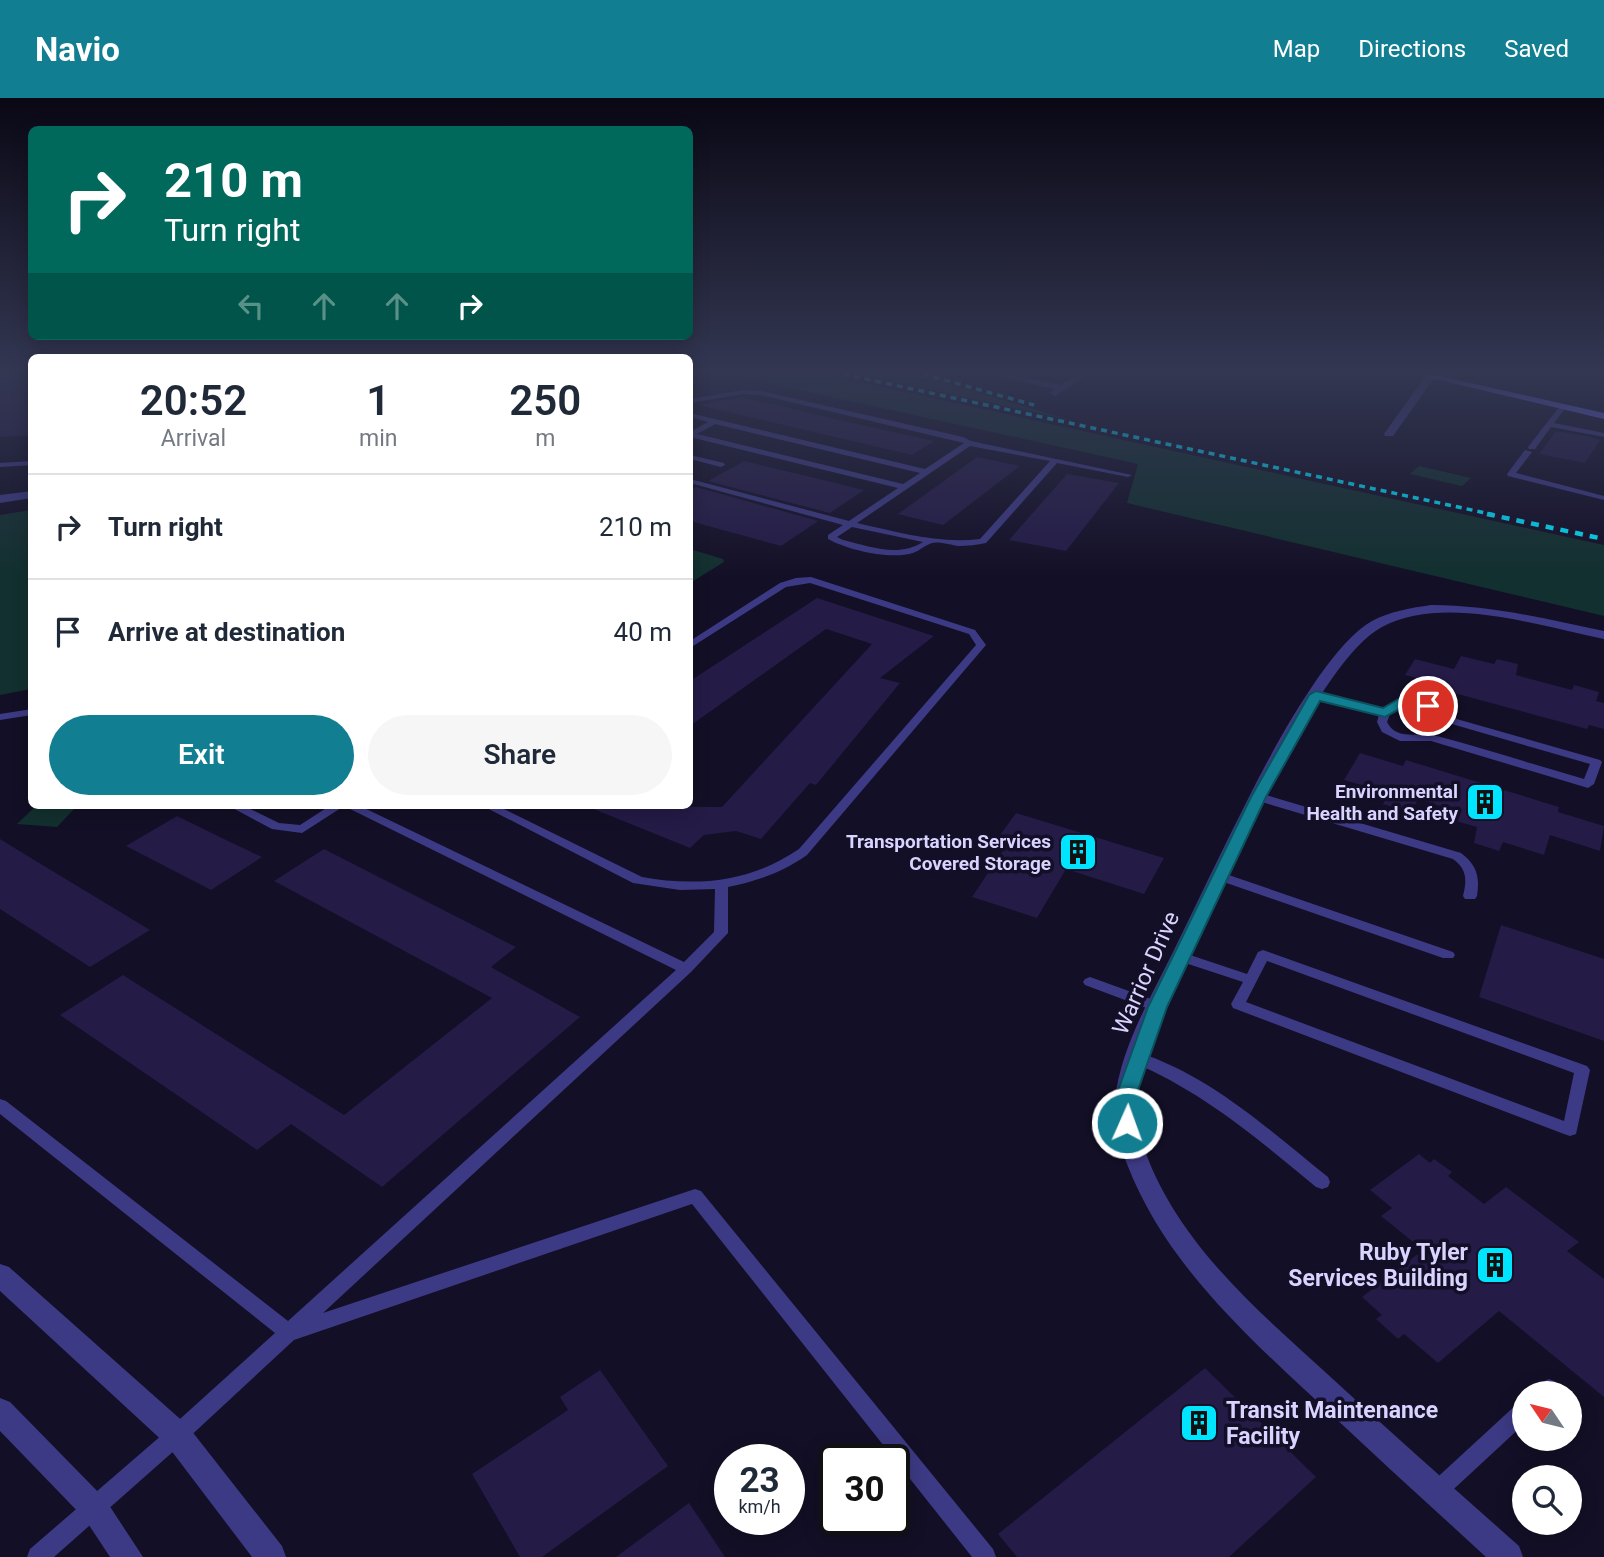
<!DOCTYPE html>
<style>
:root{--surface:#fff;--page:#f6f6f7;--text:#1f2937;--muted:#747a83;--line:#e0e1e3;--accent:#117e91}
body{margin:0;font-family:Roboto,sans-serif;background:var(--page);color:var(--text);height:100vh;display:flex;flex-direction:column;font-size:26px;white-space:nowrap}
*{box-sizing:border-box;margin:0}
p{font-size:23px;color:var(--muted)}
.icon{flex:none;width:38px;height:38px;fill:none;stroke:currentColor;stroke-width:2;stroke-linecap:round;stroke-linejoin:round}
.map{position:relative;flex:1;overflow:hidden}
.side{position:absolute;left:28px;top:256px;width:665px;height:455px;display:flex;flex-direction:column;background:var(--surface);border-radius:10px;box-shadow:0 4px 18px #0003}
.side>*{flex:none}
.guide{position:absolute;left:28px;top:28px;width:665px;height:214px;border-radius:10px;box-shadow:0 4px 18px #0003;background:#00695c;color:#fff;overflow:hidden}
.needle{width:46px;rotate:305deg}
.controls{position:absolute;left:1512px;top:1283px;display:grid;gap:14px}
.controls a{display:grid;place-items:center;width:70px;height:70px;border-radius:50%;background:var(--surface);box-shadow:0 4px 18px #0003;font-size:35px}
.speed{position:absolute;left:714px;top:1346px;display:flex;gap:14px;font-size:35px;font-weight:700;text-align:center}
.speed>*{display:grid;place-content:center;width:91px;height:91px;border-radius:50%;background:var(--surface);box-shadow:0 4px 18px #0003;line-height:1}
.speed small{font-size:18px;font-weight:400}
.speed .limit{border:4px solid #111;border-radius:10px;background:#fff;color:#111}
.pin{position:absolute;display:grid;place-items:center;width:60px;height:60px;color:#fff;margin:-30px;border:4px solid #fff;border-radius:50%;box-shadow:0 2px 7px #0007}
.me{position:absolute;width:77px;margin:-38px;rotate:2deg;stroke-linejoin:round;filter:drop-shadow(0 0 5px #0008)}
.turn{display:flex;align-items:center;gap:24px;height:147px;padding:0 21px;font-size:32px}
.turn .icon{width:91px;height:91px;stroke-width:2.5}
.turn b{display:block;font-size:49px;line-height:60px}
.lanes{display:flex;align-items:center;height:66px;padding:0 21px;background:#0003;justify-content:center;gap:35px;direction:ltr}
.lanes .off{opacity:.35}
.eta{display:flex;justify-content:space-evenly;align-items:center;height:119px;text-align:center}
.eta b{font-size:42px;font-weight:600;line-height:49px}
.action{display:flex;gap:14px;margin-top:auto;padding:14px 21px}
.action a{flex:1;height:80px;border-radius:42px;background:var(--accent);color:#fff;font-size:28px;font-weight:600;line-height:80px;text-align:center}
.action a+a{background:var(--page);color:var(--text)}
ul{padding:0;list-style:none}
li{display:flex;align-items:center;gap:21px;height:105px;padding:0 21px;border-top:2px solid var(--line)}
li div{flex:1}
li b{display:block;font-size:26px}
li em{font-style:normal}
header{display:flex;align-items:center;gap:42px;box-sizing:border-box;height:98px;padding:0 35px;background:var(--accent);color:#fff}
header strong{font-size:33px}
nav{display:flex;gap:38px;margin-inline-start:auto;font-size:24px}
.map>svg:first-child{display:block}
.green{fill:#12302f}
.building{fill:#241b47}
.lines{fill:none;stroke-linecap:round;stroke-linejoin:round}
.service{fill:#3d3a85;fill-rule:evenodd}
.minor{fill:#3d3a85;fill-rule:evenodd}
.tertiary{fill:#3d3a85;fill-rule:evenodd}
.secondary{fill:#6f6bff;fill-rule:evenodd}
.rail-far1{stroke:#00e5ff;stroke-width:3.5;stroke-dasharray:6 5;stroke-linecap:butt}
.rail{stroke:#00e5ff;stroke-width:4.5;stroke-dasharray:8 7;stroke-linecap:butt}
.route{fill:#117e91;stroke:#0b525e;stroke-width:2}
.labels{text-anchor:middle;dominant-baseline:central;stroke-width:7;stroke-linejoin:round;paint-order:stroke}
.poi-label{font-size:19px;font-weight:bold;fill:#d9d4ff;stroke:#130f26;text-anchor:end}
.near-street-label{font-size:23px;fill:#d9d4ff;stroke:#130f26}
.near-poi-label{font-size:23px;font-weight:bold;fill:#d9d4ff;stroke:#130f26;text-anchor:end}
</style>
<header>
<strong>Navio</strong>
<nav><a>Map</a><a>Directions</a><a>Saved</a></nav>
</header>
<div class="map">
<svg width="1604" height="1459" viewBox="0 0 1604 1459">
<rect width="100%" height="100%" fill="#130f26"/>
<g class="green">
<polygon points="726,276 822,276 1604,447 1604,518 1127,405 1138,366"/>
<polygon points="857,276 916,276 1070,322"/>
<polygon points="1419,368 1471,380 1462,388 1410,376"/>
<polygon points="31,412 31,591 0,597 0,417"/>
<polygon points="690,451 723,461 724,464 690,485"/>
<polygon points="37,707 78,707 57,729 17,726"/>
</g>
<g class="building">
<polygon points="0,276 26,276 22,282 32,281 32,337 0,339"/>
<polygon points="741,299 839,322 934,343 912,357 699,307"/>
<polygon points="1556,333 1591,339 1600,342 1585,365 1539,356"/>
<polygon points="977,359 1020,368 943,427 898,416"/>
<polygon points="744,363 864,392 830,415 708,383"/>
<polygon points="1067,376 1119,385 1066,453 1009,442"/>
<polygon points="696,389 818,423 781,448 690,423 690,393"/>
<polygon points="817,500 934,538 880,580 900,585 816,687 810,685 761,741 736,733 704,737 690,750 586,708 722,709 872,546 826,531 690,628 690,583"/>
<polygon points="1461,558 1494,566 1497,561 1518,566 1516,577 1572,592 1574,587 1599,594 1596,603 1604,605 1604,631 1589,627 1587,631 1443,592 1446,588 1405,577 1415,561 1454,571"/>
<polygon points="1360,655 1403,668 1406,662 1559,709 1558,714 1604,728 1600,753 1550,737 1544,757 1503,744 1499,753 1474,745 1477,729 1449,721 1453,712 1418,701 1411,715 1383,706 1389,695 1344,682"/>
<polygon points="1016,715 1164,760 1144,796 1066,771 1037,820 972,799 1004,751 992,748"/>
<polygon points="177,718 224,741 262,759 211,792 126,748"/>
<polygon points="0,741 26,757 150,832 90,869 0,811"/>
<polygon points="324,751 516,849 491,869 580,919 382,1089 291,1026 257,1052 60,917 123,877 344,1017 492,900 274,783"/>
<polygon points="1501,827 1604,861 1604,943 1479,899"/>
<polygon points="1419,1056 1430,1065 1434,1061 1452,1074 1448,1078 1484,1106 1506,1089 1579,1144 1567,1153 1604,1181 1604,1299 1499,1213 1438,1265 1404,1236 1398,1241 1376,1221 1382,1217 1362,1199 1423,1152 1381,1118 1392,1110 1370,1092"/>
<polygon points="1205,1270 1316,1379 1229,1459 1017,1459 998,1436"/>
<polygon points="600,1272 668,1368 542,1459 520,1459 472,1376 568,1312 560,1299"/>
<polygon points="689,1405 725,1459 616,1459"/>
</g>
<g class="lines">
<g class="service">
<path d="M743 292 761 293 963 339 971 343 1132 377 1128 379 1057 365 986 445C977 447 968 448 959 448 951 447 939 443 932 445 925 447 919 453 913 455 890 462 848 452 828 441V437L843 427 690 385V381L849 423 898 390 690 339V334L708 324 690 319V315L925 371 964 345 761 297 743 296 690 305V301ZM715 326 920 375 903 386 697 336ZM970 348 1050 363 980 441C939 446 897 434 857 425ZM852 429 923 444C898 460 869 448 843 442L837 439Z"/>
<polygon points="1562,307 1566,309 1554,325 1604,335 1604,339 1551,329 1535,351 1529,351 1528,349 1560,308"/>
<polygon points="1525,352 1532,354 1516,375 1604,398 1604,402 1508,378 1507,376"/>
<polygon points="690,357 724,365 725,367 721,369 690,361"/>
<polygon points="32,363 32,367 0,369 0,365"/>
<path d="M811 479 975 532 986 547 807 757C783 774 758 783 728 789V835L691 874 323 1215 695 1091 701 1093 993 1451 996 1459H972L692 1106 294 1242 184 1344 54 1459H27L30 1451 170 1330 275 1235 0 1016V1001L6 1003 288 1223 676 872 344 708 302 735 272 731 227 707H242L279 725 300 727 331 707H358L684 864 714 834 715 791 680 792 633 785 481 707H496L642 779C697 789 751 784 799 751L976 547 969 536 810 485 786 489 690 550V543L780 485 796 480Z"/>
<path d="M1316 594 1383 611C1403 595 1429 600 1446 618L1600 662 1602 664 1594 686 1588 690 1431 643H1400L1382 634 1377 624 1379 617 1312 599 1311 597 1312 595ZM1414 608 1426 611 1438 622 1590 666 1584 681C1535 667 1486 651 1437 638 1420 633 1397 644 1387 624L1390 616 1402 609Z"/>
<polygon points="32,611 32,617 0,622 0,616"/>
<path d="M1259 695 1461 755C1477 767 1480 779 1477 798L1475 801H1465L1463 798C1467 782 1467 771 1453 761L1255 702 1253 699Z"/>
<polygon points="1220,774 1453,854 1455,857 1453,860 1443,860 1215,781 1214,778 1215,775"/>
<path d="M1263 852 1587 968 1590 972 1576 1036 1570 1038 1564 1036 1233 910 1231 906 1243 884 1176 862 1174 859 1176 856 1181 854 1247 876 1258 854ZM1267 863 1574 975 1564 1023 1246 904Z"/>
<polygon points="1090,879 1162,905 1164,909 1162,913 1157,914 1085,887 1083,884 1085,881"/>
<path d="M1137 954C1210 977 1269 1032 1328 1079L1330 1084 1328 1089 1322 1091 1316 1089C1258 1041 1202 993 1132 964L1129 960 1132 956Z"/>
<polygon points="1549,1281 1556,1284 1559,1290 1556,1295 1534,1295 1542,1284"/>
<polygon points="1524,1304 1524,1326 1443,1401 1436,1404 1429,1401 1426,1394 1429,1387 1517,1306"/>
</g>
<g class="minor">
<polygon points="988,276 1006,276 1061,287 1078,276 1089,276 1055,298 1050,295 1054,291"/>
<polygon points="1427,276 1437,276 1393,338 1385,338 1384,336"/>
<polygon points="32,393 32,400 0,405 0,397"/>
<path d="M1431 507C1490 507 1546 521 1604 533V541C1539 528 1444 496 1382 529 1319 563 1240 753 1208 821 1184 872 1154 923 1141 979 1135 1004 1136 1028 1145 1053 1180 1149 1262 1216 1335 1283 1396 1339 1457 1393 1519 1448L1523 1459H1486C1435 1412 1384 1366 1333 1318 1254 1244 1167 1170 1127 1066 1119 1046 1112 1024 1115 1001 1121 949 1150 901 1173 854 1198 803 1222 752 1248 701 1271 655 1328 547 1372 523 1391 513 1411 510 1431 507Z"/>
</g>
<g class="tertiary">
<polygon points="0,1166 9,1169 187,1327 282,1448 286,1459 252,1459 167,1347 0,1193"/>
<polygon points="0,1300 10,1304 105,1401 143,1459 110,1459 85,1421 0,1333"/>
</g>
<polygon class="secondary" points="1414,276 1431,276 1604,315 1604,321"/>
<g class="rail-far1">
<polyline points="843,276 1495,417"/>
<polyline points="923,276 1034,307"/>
</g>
<polyline class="rail" points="1487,416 1604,441"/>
</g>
<linearGradient id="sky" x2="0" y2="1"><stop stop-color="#0a0815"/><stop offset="0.57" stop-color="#333752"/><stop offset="1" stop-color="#333752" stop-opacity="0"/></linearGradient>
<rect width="1604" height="480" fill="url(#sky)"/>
<polygon class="route" points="1316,593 1383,610 1402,599 1435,608 1428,612 1405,608 1385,619 1320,603 1266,699 1167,909 1136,998 1137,1025 1134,1031 1120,1031 1116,998 1148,909 1251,699 1309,597"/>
<defs>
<symbol id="building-square" viewBox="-11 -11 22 22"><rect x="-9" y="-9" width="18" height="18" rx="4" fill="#00e5ff" stroke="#130f26"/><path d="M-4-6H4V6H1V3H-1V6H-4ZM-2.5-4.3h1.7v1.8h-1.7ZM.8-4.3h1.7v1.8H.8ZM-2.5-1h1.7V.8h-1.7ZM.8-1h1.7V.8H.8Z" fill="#111"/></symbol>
</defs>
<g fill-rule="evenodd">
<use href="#building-square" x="1463" y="682" width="44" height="44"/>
<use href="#building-square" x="1056" y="732" width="44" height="44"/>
<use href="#building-square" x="1473" y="1145" width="44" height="44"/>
<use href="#building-square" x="1177" y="1303" width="44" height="44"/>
</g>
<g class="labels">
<g class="poi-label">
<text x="1458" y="693">Environmental<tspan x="1458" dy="22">Health and Safety</tspan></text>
<text x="1051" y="743">Transportation Services<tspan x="1051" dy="22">Covered Storage</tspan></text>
</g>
<g class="near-street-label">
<text transform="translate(1146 875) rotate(-66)">Warrior Drive</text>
</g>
<g class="near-poi-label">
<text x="1468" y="1154">Ruby Tyler<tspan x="1468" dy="26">Services Building</tspan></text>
<text x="1226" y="1312" text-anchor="start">Transit Maintenance<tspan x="1226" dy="26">Facility</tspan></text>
</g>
</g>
</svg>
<div class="controls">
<a><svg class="needle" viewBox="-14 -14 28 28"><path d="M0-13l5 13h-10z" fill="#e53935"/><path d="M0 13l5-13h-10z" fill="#747a83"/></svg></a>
<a><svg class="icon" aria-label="search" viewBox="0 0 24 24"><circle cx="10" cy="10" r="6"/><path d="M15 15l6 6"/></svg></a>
</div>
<div class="speed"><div>23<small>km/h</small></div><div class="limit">30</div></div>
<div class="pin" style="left:1428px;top:608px;background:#d93025"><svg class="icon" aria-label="arrive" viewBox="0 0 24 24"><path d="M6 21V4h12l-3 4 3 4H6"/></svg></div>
<svg class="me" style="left:1127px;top:1025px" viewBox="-20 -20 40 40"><circle r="17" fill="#117e91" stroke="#fff" stroke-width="3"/><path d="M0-11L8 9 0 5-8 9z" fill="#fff"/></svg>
<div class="guide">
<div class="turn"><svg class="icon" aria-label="right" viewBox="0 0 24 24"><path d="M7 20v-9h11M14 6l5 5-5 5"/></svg><div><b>210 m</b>Turn right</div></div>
<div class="lanes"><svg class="icon off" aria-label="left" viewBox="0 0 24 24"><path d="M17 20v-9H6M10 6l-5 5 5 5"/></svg><svg class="icon off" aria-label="ahead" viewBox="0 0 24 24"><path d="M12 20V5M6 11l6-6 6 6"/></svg><svg class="icon off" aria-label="ahead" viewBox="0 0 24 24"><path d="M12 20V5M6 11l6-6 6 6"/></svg><svg class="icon" aria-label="right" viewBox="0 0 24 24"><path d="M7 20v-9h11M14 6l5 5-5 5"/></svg></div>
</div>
<section class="side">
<div class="eta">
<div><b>20:52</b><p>Arrival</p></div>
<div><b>1</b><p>min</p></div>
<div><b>250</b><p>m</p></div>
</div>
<ul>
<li><svg class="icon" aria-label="right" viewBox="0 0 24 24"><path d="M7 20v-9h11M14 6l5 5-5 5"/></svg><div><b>Turn right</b></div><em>210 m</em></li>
<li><svg class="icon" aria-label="arrive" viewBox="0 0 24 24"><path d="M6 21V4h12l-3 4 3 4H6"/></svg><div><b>Arrive at destination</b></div><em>40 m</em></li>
</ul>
<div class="action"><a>Exit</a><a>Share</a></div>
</section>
</div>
